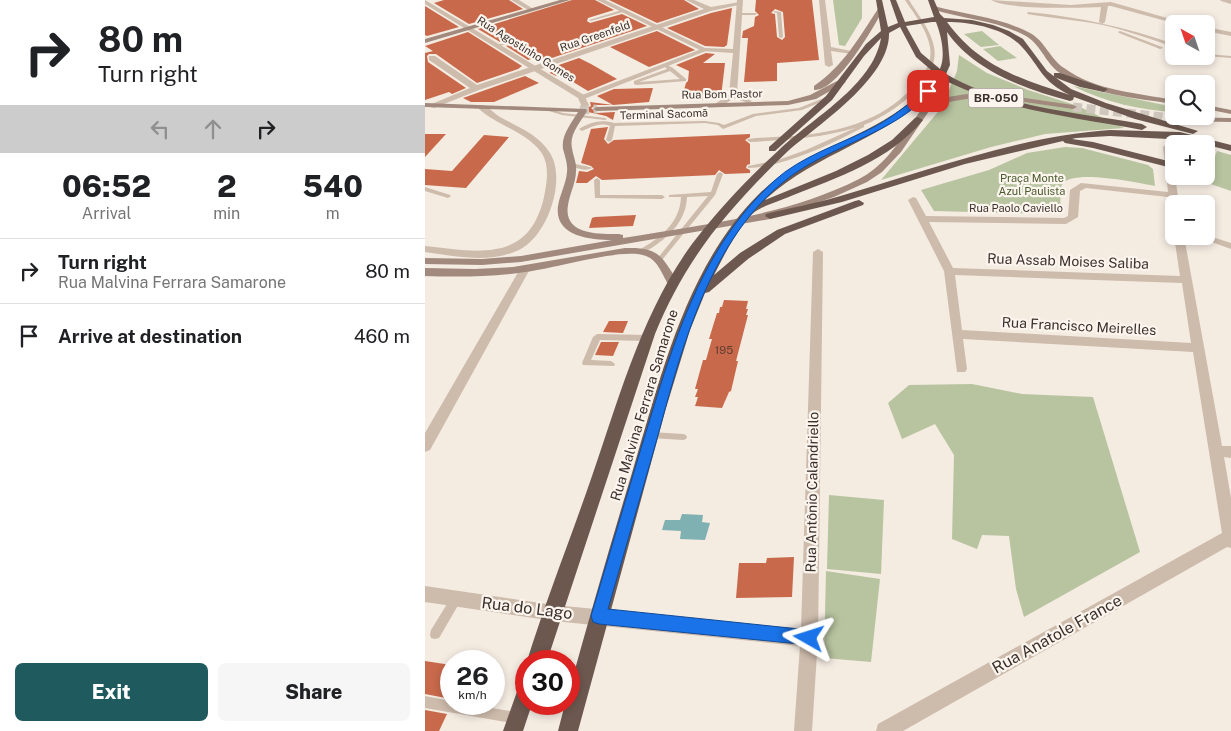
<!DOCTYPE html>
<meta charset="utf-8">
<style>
:root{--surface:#fff;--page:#f6f6f6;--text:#202124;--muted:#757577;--line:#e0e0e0;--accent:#1f5a5e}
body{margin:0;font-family:"Public Sans",sans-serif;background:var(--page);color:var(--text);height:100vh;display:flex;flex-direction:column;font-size:19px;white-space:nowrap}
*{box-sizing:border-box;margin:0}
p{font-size:16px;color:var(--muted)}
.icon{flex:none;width:28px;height:28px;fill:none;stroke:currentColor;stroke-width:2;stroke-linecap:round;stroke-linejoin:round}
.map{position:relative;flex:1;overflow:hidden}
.sheet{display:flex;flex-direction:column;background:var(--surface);width:425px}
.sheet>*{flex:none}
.top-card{background:#fff;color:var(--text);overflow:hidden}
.needle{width:32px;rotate:320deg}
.fabs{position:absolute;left:740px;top:15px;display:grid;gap:10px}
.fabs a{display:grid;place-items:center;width:50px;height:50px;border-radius:8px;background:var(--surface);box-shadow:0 2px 8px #0003;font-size:25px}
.speed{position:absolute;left:15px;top:650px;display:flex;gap:10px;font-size:25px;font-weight:700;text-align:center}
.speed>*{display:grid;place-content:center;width:65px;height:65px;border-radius:50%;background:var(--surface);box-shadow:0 2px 8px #0003;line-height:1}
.speed small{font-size:12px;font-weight:400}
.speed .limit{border:8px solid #d22;background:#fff;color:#111}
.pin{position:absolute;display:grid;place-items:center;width:42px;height:42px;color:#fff;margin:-21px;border-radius:10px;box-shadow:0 2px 8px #0006}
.me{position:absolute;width:55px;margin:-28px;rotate:276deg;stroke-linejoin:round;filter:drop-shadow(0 0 4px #0008)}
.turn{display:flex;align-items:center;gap:18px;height:105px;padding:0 15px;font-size:22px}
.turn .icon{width:65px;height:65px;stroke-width:2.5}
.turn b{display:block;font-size:35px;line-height:42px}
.lanes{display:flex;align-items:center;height:48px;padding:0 15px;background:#0003;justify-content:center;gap:25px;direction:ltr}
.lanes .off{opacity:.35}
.eta{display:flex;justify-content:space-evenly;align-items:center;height:85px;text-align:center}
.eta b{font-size:30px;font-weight:800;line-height:35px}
.button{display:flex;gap:10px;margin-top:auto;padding:10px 15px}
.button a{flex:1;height:58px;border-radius:8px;background:var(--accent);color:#fff;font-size:20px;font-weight:800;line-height:58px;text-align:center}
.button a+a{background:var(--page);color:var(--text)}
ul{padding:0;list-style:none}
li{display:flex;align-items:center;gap:15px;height:65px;padding:0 15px;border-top:1px solid var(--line)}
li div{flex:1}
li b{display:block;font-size:19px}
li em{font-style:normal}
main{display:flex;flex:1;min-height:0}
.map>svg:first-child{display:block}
.green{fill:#b8c4a0}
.water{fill:#7fb0b2}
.building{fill:#c8694b;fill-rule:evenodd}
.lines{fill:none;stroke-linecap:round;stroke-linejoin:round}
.secondary-tunnel{stroke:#cfc6bd;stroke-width:9;stroke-dasharray:9 4.5;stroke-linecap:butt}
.service{fill:#cdbbac;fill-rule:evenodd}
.minor{fill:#cdbbac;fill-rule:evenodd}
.tertiary{fill:#cdbbac;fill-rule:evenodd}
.secondary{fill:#a18a7d;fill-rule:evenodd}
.trunk{fill:#6c584f;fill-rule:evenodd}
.route{fill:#1a73e8;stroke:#114b97}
.labels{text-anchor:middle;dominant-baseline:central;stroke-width:4.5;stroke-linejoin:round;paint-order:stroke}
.far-street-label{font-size:11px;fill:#3b302b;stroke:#fbf5ee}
.far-park-label{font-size:11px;fill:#4a5a2e;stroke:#fbf5ee}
.number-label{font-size:11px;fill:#5e3e33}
.shield{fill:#fbf5ee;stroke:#756b66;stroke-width:1}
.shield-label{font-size:12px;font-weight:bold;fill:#3b302b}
.street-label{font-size:14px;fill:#3b302b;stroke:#fbf5ee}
.near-street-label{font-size:16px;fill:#3b302b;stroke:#fbf5ee}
</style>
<main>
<section class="sheet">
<div class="top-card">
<div class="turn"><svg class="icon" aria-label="right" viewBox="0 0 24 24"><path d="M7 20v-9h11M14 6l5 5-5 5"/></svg><div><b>80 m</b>Turn right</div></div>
<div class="lanes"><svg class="icon off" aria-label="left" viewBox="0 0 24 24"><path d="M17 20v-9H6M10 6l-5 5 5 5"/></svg><svg class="icon off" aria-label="ahead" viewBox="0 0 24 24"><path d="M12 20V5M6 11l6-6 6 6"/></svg><svg class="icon" aria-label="right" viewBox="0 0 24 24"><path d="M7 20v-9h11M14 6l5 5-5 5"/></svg></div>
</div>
<div class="eta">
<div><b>06:52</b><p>Arrival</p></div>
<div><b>2</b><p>min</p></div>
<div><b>540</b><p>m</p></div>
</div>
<ul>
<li><svg class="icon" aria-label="right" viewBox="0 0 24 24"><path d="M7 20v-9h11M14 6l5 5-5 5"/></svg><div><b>Turn right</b><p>Rua Malvina Ferrara Samarone</p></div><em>80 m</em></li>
<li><svg class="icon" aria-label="arrive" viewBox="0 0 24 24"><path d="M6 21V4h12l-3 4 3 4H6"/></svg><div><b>Arrive at destination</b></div><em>460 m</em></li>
</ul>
<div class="button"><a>Exit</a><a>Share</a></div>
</section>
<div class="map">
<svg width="806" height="731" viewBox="0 0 806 731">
<rect width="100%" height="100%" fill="#f4ebe1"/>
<g class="green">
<polygon points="408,0 437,0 437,18 420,46 414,45"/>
<polygon points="557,31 574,45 556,47 539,34"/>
<polygon points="575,46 592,58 573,61 558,49"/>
<polygon points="534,55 562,73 603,90 653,106 699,128 620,134 566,147 456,180 517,107 532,71"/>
<path d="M648 86 749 107V112C713 110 680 102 648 86Z"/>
<path d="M640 147 657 148 723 165 728 169 730 186C714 183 645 168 637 185 633 193 637 204 635 212L625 214 509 211 496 190 564 170 602 153Z"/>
<polygon points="792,151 806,155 806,191 780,182"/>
<polygon points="547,384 597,394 668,397 715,552 599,617 591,589 584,536 557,535 552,549 527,539 529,455 510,424 477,439 463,403 484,385"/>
<polygon points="404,495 459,500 456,574 402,569"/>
<polygon points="401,571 455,579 446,662 399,658"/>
</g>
<polygon class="water" points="257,514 278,515 277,522 285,523 280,540 255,539 256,531 237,530 240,520 255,520"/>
<g class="building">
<polygon points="19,0 84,0 98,9 44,24 9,3"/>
<polygon points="147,0 170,0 189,10 163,18 162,21 165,23 197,14 222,26 118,61 112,57 103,60 81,46 88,44 88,40 75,42 53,29"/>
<polygon points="184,0 259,0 274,9 232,23"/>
<path d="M331 0H387L394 60 352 63V81L319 82 323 38H317L318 31 329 26 330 17 334 15 330 11ZM350 9 358 12 360 37 357 40 352 37 350 14 346 13Z"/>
<polygon points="0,6 34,27 2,36 0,35"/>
<polygon points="307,8 302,45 299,47 280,46 242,28 286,13"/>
<polygon points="232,31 270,50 224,67 185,47"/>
<polygon points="43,32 97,66 93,69 52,83 11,54 4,54 2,56 3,62 41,88 27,94 24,92 0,100 0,53 8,51 0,46"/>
<polygon points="281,53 290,54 278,63 300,63 296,97 292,99 256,100 261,83 263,81 264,71 251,65"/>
<polygon points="154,58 166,64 192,79 163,91 135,74 131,76 125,73 128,67"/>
<polygon points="100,76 114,83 69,102 46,102 38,98"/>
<polygon points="228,88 224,102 188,105 172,96 189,89"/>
<polygon points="165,102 188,105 172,105 166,108 172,113 190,112 188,120 181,116 163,112 162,108 166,106"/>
<polygon points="183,127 179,139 183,144 189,140 325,134 325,137 320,140 325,144 325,164 322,165 321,168 325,170 325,173 300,174 294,170 290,175 177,180 171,176 162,183 151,183 154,171 162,172 169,169 166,166 156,163 166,129"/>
<polygon points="0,134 21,134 0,157"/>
<polygon points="59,135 84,137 41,188 0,185 0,169 27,171"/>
<polygon points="211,215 208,226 164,228 167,218 170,217"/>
<polygon points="299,300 323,301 321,309 323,309 321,315 323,315 311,361 313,361 306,391 304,392 297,408 270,406 273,397 270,397 273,389 270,389 278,360 281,360 287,339 284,339 292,313 294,313 295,307 297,307"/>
<polygon points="184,321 203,321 198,333 178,332"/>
<polygon points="176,342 194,342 188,356 170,355"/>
<polygon points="369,557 367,597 311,598 314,563 341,563 342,558"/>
<polygon points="0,661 26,665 26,699 0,694"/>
<polygon points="0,710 22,714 14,731 0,731"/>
</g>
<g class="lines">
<g class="secondary-tunnel">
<polyline points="648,107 755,119"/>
<polyline points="155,110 172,109"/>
</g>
<g class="service">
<path d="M480 0H484C493 15 506 30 509 47 516 81 465 115 439 125V127C410 142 381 156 350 164 341 166 332 168 323 168V166L353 160 381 150 430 128C396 138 361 140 325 142L322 140 323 139C338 137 354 137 369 136 414 132 455 122 487 88 498 77 508 63 505 47 502 30 490 15 480 0Z"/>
<polygon points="197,10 198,12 166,21 164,20"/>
<polygon points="350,11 356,12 358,37 356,38 354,37 352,13 348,12"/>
<path d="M603 12C653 17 701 27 749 44V47C725 39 703 31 678 25 653 20 627 18 602 14Z"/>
<polygon points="314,13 330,13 332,14 330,15 313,15"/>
<polygon points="695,31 737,47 738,48 735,49 694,33 693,32"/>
<polygon points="86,41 87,41 87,43 74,46 72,45"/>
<polygon points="781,54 806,56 806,58 781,56"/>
<path d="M240 64 248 68 261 79V81L211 85 209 84V81L242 69 238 65ZM245 71 255 79 214 82Z"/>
<path d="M399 98 403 99 377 110 331 116 298 129 293 125 280 123 190 126 187 140 184 142 181 140 185 126C175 122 167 127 157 131L154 129C165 122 177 119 189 123L280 121 294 123 299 125 328 114 374 108Z"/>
<polygon points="124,109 138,113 180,118 182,119 180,120 137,115 124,111"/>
<path d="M147 163C152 165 164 166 167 168 160 172 152 168 145 166L144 165Z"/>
<path d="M295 172 298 174 290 195 237 260H233L232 259 283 196 262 197C261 220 246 235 228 247 223 250 219 253 214 252V250C235 238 255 223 256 197H244V195L286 192 292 174Z"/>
<polygon points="172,178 175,180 175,195 237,195 240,197 237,199 170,198 169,180"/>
<polygon points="0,187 25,195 26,196 23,198 0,191"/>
<polygon points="172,334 223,335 227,338 223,341 175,340 166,360 186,361 190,364 189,366 158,365 157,363 168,337"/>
<polygon points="226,432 258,434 261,435 262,437 261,439 258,440 226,438 223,437 222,435 223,433"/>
<polygon points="31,594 35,596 36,599 35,602 14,638 10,639 6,638 5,634 6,630 27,596"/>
<polygon points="0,696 26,701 26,704 42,704 92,712 96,714 98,718 96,722 92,724 0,708"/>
</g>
<g class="minor">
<polygon points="86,0 94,0 110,10 105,11"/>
<polygon points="261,0 269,0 286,7 315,2 318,4 286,11 54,90 9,108 2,106 45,88 4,60 4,56 10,56 52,85 279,9"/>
<polygon points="394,0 400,0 406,47 431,52 427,54 406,51 408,65 404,67 400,65"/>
<path d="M566 0 646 5 686 2 763 24H752L686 6H683L680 22 677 24 674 22 676 7C654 8 583 10 566 0Z"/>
<polygon points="795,0 806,0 806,4 796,1"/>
<polygon points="781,27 806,32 806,36 781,31"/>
<polygon points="279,48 283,50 281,51 159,99 152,97"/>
<path d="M54 105C62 104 69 114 77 118 95 128 114 135 125 153 142 180 122 237 94 250 65 264 30 256 0 252V246C54 252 104 263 119 197 122 182 125 165 116 152 100 131 73 126 54 109Z"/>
<path d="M742 144 746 147 754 204H749V209L744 206 743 197 661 188 655 191 653 217 641 224 504 222 528 268 755 276 749 236H759L797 446H806V458L799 457 806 498V548L802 547 478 731H451L453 724 797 533 768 352 538 339 542 369 540 372H532L519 271 483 200 488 197 491 198 501 216 639 218 643 216 645 190 656 183 743 192 738 147ZM530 275 757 283 766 343 537 330Z"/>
<polygon points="781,235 806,243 806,249 770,236 781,236"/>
<polygon points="393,249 398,252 393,638 387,731 369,731 375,646 129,621 0,602 0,586 129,605 376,629 388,252"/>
<polygon points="100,266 105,269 5,450 0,452 0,433 95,269"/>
</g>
<g class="tertiary">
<polygon points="0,0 159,95 164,105 157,107 153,98 0,4"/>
<polygon points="172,0 180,0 280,48 308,49 312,0 318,0 312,94 327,101 323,103 309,98 297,106 290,104 304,94 308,53 277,51"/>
</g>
<g class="secondary">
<polygon points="135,0 145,0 0,43 0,39"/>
<path d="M509 6C541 15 575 17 605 33 620 41 625 59 639 68 671 91 712 93 749 100V104C710 98 665 95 632 71 619 60 615 43 599 35 570 20 537 19 507 9V7Z"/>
<path d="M453 9 458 10C448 28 412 92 389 90V86C419 65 433 39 453 9Z"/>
<polygon points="414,80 421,82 391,99 363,105 172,111 168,109 172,107 363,101 385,95"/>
<path d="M559 92 648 105 652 107 648 109 559 96 518 103 504 111 476 152 457 172 442 182 409 197 345 219 96 262 57 265 0 264V258L57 259 96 256 187 240C164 240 129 236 133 206 135 194 141 184 142 172 143 164 140 157 138 149 136 135 146 124 153 112L0 107V103L161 109 162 111C155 123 144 134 147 148 148 156 152 163 151 171 151 182 145 193 143 205 138 235 173 234 194 234L198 235V238C279 224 361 216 434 179 456 168 471 147 484 127 489 121 494 111 500 106 517 95 540 95 559 92Z"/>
<polygon points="781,105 806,110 806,114 781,109"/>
<polygon points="752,117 806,118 806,122 755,121 752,121"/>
<path d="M200 248C235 247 236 256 254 283L252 286H244C238 276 233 260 221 256 197 247 129 269 100 272 67 277 33 277 0 276V268L50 269 88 267Z"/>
</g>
<g class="trunk">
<path d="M451 0H457L463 27 473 23 465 0H471L480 22 509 17 503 0H509L515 14 519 18 547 20 568 25 584 31 598 39 622 71 646 89 681 103 773 131 768 134 710 119 649 97 648 100 645 101C600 89 549 71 522 32L525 65 521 74C580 108 651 112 717 124L722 127 717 130C650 117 581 111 519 80V85L507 108 500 106 507 92C460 139 392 153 342 198L340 200 411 171 443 155 467 140 490 118 493 117 498 120C464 161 413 177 366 196 357 200 338 206 331 211 317 220 297 259 289 275L315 253 352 230 430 201 434 200 439 203 438 205 360 234 323 259 284 292 280 293 265 330 241 408 153 731H133L140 704H144V691C164 618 185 546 207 473 236 376 261 267 334 194 381 148 450 137 497 92 503 87 509 82 512 75L491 57 475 27 464 33C465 78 394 124 363 151 342 171 322 192 303 214 272 250 248 290 230 334L122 661H102C121 600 145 540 166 479 194 399 216 314 267 244 293 210 322 179 354 150 387 118 448 86 456 38L439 56 407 100 350 151H344V147L401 96 441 44 456 31ZM507 22H511C516 35 521 55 515 69L496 53 481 26ZM522 22C546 22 580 28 597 47 616 68 616 81 645 95 595 79 554 66 522 22Z"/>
<polygon points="629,73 635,73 683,89 679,92 655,87 629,77"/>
<path d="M685 130 755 132 806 145V151L763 140 685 136 651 138 647 139 668 142 747 162 748 164 743 167 668 148 640 143 638 141 540 164 417 202 345 219 340 216 341 214C365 208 388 204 412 197 499 172 594 136 685 130Z"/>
<polygon points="101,683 101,704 107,704 98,731 78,731 94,686"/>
</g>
</g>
<path class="route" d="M501 89 507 91C466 137 401 145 356 184 281 247 255 355 230 446 214 500 199 555 183 609L384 630 389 632 392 638 389 643 384 645 174 624 168 622 166 616C183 559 200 502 217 445 246 351 273 250 349 181 376 156 416 144 449 127 468 117 484 104 501 89Z"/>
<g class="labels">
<g class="far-street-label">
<text transform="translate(170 36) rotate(-19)">Rua Greenfeld</text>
<text transform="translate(101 49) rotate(32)">Rua Agostinho Gomes</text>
<text transform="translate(297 94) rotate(-1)">Rua Bom Pastor</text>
<text transform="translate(239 114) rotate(-2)">Terminal Sacomã</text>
<text x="591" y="208">Rua Paolo Caviello</text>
</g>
<g class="far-park-label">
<text x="607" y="178">Praça Monte<tspan x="607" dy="13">Azul Paulista</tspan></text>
</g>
<g class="number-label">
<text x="299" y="350">195</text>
</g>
<rect class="shield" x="543.5" y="88.5" width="55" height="19" rx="4"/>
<g class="shield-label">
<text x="571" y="98">BR-050</text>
</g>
<g class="street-label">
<text transform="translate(643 261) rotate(2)">Rua Assab Moises Saliba</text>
<text transform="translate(654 326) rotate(3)">Rua Francisco Meirelles</text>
<text transform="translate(219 405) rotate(-73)">Rua Malvina Ferrara Samarone</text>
<text transform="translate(387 492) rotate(-89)">Rua Antônio Calandriello</text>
</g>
<g class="near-street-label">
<text transform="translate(102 608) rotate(7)">Rua do Lago</text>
<text transform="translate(632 634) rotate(-29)">Rua Anatole France</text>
</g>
</g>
</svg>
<div class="fabs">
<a><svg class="needle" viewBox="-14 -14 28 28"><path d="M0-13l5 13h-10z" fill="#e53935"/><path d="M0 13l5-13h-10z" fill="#757577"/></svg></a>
<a><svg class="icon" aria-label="search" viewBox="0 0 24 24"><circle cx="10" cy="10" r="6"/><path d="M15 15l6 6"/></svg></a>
<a>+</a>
<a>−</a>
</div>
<div class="speed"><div>26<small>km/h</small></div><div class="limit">30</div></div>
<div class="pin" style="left:503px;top:91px;background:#d93025"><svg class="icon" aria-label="arrive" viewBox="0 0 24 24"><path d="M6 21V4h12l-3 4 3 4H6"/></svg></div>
<svg class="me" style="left:384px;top:638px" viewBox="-20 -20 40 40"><path d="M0-17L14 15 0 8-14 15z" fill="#1a73e8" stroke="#fff" stroke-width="4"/></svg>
</div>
</main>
